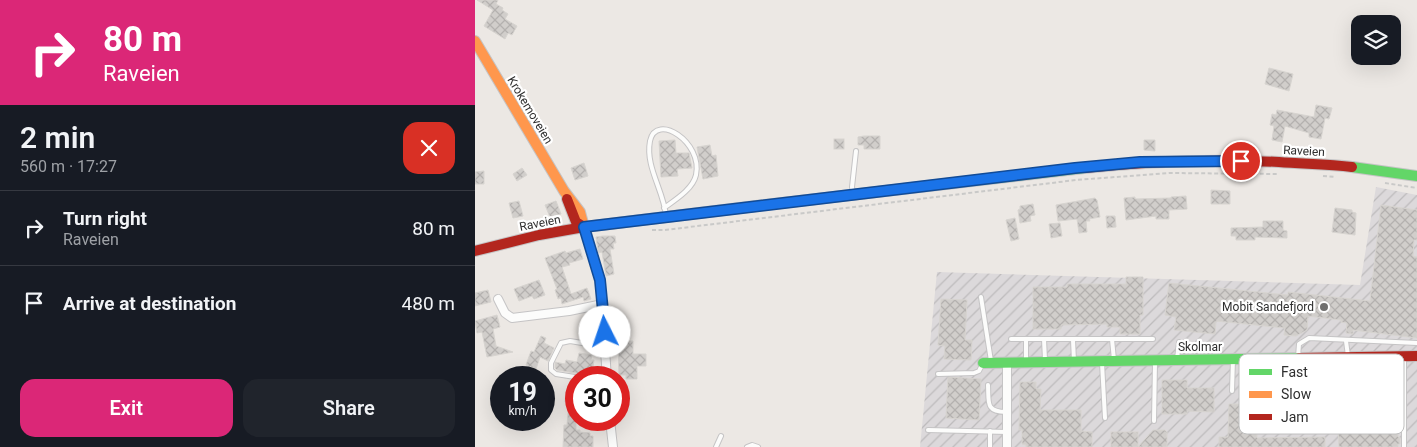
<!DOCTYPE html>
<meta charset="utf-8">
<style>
:root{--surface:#171b24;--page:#20242c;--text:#f1f3f6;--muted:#9ea1a6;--line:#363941;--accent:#db2777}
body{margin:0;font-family:Roboto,sans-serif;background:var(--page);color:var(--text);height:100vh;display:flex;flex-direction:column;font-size:19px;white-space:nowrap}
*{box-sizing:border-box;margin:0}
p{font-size:16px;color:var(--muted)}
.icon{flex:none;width:28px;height:28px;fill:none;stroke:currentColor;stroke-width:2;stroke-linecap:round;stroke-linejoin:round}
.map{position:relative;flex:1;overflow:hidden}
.panel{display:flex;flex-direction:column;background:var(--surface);width:475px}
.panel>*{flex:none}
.guide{background:#db2777;color:#fff;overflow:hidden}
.tools{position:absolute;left:876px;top:15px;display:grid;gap:10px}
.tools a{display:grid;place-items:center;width:50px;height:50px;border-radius:10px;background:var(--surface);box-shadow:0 5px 20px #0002;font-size:25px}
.speed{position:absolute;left:15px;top:366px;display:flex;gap:10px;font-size:25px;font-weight:700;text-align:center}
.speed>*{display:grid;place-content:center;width:65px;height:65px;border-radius:50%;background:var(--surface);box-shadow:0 5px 20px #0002;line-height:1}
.speed small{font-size:12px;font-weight:400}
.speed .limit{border:8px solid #d22;background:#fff;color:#111}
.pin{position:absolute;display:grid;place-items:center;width:42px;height:42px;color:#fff;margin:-21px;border:2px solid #fff;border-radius:50%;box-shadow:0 1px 5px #0007}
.me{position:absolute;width:55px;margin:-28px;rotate:356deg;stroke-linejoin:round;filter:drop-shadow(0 0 4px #0008)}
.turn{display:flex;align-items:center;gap:18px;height:105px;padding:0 20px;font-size:22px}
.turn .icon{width:65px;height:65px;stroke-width:2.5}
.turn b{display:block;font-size:35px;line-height:42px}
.round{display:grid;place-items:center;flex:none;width:52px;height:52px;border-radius:15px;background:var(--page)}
.overview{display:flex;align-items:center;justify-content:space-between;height:85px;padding:0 20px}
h1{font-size:30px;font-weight:600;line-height:38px}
.button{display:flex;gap:10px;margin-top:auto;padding:10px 20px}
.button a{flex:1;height:58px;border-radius:15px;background:var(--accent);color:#fff;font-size:20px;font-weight:600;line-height:58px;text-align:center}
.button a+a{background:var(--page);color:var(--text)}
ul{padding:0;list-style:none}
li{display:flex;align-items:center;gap:15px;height:75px;padding:0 20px;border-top:1px solid var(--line)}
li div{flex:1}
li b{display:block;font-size:19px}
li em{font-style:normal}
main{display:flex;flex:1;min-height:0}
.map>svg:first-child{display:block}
.industrial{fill:url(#industrial-furrows)}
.building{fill:url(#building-cross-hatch);stroke:#d7d4d0}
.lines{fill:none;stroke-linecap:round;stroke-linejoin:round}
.lane-casing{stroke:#c5c4c5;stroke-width:6}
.street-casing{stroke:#c5c4c5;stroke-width:10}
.fast-casing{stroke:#c5c4c5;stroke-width:12}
.slow-casing{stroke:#c5c4c5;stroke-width:12}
.jam-casing{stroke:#c5c4c5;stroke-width:12}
.path{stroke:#c9c9c8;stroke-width:2;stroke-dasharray:4 2.5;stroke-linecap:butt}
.lane{stroke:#fcfcfb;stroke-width:4}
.street{stroke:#fcfcfb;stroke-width:8}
.fast{stroke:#63d668;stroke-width:10}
.slow{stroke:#ff974d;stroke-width:10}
.jam{stroke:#b3261e;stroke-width:10}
.route-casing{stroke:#114b97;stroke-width:12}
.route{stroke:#1a73e8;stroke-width:9}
.poi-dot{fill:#706f6e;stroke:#fff;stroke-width:2}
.labels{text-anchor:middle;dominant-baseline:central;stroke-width:4.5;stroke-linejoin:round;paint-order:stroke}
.street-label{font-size:12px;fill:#2e2e2e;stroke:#fff}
.poi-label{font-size:12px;fill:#2e2e2e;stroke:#fff;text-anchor:end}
.key{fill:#fff;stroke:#c0c0c0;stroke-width:1}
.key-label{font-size:14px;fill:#2e2e2e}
</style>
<main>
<section class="panel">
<div class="guide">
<div class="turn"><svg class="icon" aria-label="right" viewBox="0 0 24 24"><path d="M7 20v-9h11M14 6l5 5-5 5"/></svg><div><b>80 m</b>Raveien</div></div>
</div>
<div class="overview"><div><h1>2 min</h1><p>560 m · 17:27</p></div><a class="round" style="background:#d93025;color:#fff"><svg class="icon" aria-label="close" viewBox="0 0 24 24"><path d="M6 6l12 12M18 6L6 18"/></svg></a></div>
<ul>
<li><svg class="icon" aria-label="right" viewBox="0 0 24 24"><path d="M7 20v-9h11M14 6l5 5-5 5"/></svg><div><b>Turn right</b><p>Raveien</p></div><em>80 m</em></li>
<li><svg class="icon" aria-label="arrive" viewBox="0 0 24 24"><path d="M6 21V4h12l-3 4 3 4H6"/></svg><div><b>Arrive at destination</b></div><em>480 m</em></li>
</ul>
<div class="button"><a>Exit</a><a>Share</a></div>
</section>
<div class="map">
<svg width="942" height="447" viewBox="0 0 942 447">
<defs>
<pattern id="industrial-furrows" width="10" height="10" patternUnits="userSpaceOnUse" patternTransform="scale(1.25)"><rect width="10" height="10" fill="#dcd9db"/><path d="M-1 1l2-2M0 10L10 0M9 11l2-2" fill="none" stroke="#bdbbbc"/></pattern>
<pattern id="building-cross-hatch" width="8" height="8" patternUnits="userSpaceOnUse" patternTransform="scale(1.25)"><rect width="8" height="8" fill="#d1cecb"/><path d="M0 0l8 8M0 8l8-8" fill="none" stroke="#b4b1af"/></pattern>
</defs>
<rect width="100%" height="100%" fill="#ece8e4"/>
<polygon class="industrial" points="901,187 942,195 942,447 445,447 462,272 885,285"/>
<g class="building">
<polygon points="2,0 23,0 21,4 28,8 27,10 33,14 30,19 42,26 37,35 33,33 30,39 9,26 18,10"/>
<polygon points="794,68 818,74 814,91 790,84"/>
<polygon points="841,105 857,108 854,119 850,118 846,139 834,137 834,133 810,126 807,142 797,140 799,126 795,125 797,114 801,115 802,110 839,117"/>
<polygon points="389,136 405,136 405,149 389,149 389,145 383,145 383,137"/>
<rect x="359" y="139" width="10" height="10"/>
<polygon points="200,140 201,153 214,153 217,168 202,169 203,176 186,177 184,141"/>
<polygon points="669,140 680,140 680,151 669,150"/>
<polygon points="235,145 237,156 241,155 243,176 228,179 222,147"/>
<polygon points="109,163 113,176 100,180 96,168"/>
<polygon points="47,168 52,175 42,181 38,174"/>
<polygon points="9,171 9,184 0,184 0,172"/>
<polygon points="736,190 755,191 755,204 736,204"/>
<polygon points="711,196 712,209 694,210 694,219 681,219 681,216 651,220 649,198 660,197 660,199 696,198 696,197"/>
<polygon points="620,198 622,200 625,217 614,219 615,221 611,221 612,232 604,233 602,219 583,221 581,205"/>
<polygon points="44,201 48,216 38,218 34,203"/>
<polygon points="81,201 86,214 75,217 70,205"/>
<polygon points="558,204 560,215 555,216 556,221 545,223 543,210 545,209 545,206"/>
<polygon points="906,205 942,210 942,240 939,240 938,256 942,257 942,338 878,330 878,334 871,333 872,323 866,322 866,320 833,316 832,330 821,336 809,335 810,328 741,321 740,334 699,330 701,317 690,315 694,283 813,295 813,292 895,301"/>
<polygon points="860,208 877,210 877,212 881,213 880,235 857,232"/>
<polygon points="631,216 640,216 641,227 632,228"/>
<polygon points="540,218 544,239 536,241 531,220"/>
<polygon points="788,221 808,221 808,230 812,231 812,238 780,237 780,240 761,240 761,236 756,236 756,228 788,227"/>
<polygon points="585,223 587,236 576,238 574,224"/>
<polygon points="128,236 140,236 141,243 138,243 139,249 135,249 139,274 131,276 127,252 123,253 123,251 121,237"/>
<polygon points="105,249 108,259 94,263 95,265 87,267 96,294 112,288 116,299 109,301 108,297 87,304 86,298 83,299 80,290 82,289 70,258 90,251 91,253"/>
<polygon points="651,277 668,277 668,315 665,315 665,334 645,334 645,327 632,327 632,324 586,325 586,329 558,329 558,287 592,287 592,284 651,284"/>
<polygon points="64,280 70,295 59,299 57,296 44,301 39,289"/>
<polygon points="13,290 16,302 0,306 0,293"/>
<polygon points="466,299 492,300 490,340 497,340 496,360 469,359 470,346 463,345"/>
<polygon points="22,315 25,327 18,329 21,346 38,352 12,357 7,332 2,333 0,321"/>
<polygon points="66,336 71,338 69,343 79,348 73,361 65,357 61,369 51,365 56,351 59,352"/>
<polygon points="143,341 158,341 158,354 171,354 171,366 162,366 162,379 151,379 151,375 144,375"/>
<polygon points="104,353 117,355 116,360 119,360 117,374 106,372 106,374 82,370 80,368 80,362 90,364 91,360 102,362"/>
<polygon points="473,377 506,379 504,420 471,418"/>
<polygon points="793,379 839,379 839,412 782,412 782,438 850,437 850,447 744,447 744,437 753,437 754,404 793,404"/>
<polygon points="687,380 712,380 712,388 739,388 739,412 712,411 712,414 687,414"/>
<polygon points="545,382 561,382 561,389 566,389 565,410 606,410 606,431 617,432 617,447 551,447 551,445 547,444 547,430 544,430"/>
<polygon points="96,383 101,383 101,430 105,430 105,432 115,433 115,436 118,436 118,447 88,447 89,425 92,425 94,402 90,402 91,392 95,393"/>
<polygon points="923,429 923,437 925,437 925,444 923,444 923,447 864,447 863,430"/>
<polygon points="678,430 690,430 692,432 692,447 663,447"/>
<rect x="636" y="432" width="27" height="15"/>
</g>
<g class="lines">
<defs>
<g id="lane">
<polyline points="378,193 377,187 381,151"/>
<path d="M189 208C200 200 218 189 221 175 228 142 181 112 175 141 170 167 189 191 191 216"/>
<polyline points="506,297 516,361"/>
<polyline points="536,339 678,339"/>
<polyline points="551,339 551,360"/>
<polyline points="569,339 570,360"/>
<polyline points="637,339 639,360"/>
<polyline points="598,340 599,361"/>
<polyline points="871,341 873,356"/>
<polyline points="823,357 824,344 834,338 942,343"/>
<polyline points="929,357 929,447"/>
<polyline points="702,359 704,342"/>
<polyline points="627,363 630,418"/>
<polyline points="463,374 499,373 504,371 508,363"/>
<polyline points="106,378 81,374 76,370 76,363 86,343 95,341 131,347"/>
<path d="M513 385C514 402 510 412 531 412"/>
<polyline points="757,391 758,359"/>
<polyline points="679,421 680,362"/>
<polyline points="844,425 846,358"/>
<polyline points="453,430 532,432"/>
<polyline points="241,447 246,436"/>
<polyline points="272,447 277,445 283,447"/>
<polyline points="515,447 515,431"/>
</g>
<g id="street">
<polyline points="109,227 125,280 132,378"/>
<polyline points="23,299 30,313 37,318 94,311 128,304"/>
<polyline points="532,363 532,447"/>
<polyline points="135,420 138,447"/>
</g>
<g id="fast">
<polyline points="877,167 942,176"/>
<polyline points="281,206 609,168"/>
<polyline points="508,363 824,358"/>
</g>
<polyline id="slow" points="0,41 89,191 105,212 109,227"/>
<g id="jam">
<path d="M609 168C674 161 739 159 804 162 828 164 852 164 877 167"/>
<polyline points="92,199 101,222 109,227"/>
<polyline points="0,251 64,235 109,227 281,206"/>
<polyline points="824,358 942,356"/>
</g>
</defs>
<use href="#lane" class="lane-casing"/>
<use href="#street" class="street-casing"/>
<use href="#fast" class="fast-casing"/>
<use href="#slow" class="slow-casing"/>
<use href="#jam" class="jam-casing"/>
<g class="path">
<polyline points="848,176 861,177"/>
<polyline points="910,183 942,188"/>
<polyline points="177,230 190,230 601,180 694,173 804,174"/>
</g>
<use href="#lane" class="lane"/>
<use href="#street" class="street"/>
<use href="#fast" class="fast"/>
<use href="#slow" class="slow"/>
<use href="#jam" class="jam"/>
</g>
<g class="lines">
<defs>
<polyline id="route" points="130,332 125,280 109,227 600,168 665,162 766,161"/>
</defs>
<use href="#route" class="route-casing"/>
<use href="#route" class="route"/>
</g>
<circle class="poi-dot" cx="849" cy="307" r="5"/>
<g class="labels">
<g class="street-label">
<text transform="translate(55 110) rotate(59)">Krokemoveien</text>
<text transform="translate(829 151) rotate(3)">Raveien</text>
<text transform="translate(65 223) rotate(-11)">Raveien</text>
<text x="725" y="347">Skolmar</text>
</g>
<g class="poi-label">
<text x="839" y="307">Mobit Sandefjord</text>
</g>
</g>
<rect x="764" y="354" width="165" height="80" rx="8" class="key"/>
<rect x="774" y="369" width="23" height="6" fill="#63d668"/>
<rect x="774" y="391" width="23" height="7" fill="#ff974d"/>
<rect x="774" y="414" width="23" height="6" fill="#b3261e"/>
<g class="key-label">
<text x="806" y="377">Fast</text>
<text x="806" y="399">Slow</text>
<text x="806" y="422">Jam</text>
</g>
</svg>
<div class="tools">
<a><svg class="icon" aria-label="layers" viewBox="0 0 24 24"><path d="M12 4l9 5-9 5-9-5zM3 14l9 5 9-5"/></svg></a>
</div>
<div class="speed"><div>19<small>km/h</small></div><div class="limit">30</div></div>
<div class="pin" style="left:766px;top:161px;background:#d93025"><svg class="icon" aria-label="arrive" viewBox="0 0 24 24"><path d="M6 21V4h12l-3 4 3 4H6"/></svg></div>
<svg class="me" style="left:130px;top:332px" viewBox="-20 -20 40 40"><circle r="19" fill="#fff"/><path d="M0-13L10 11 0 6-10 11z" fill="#1a73e8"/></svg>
</div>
</main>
